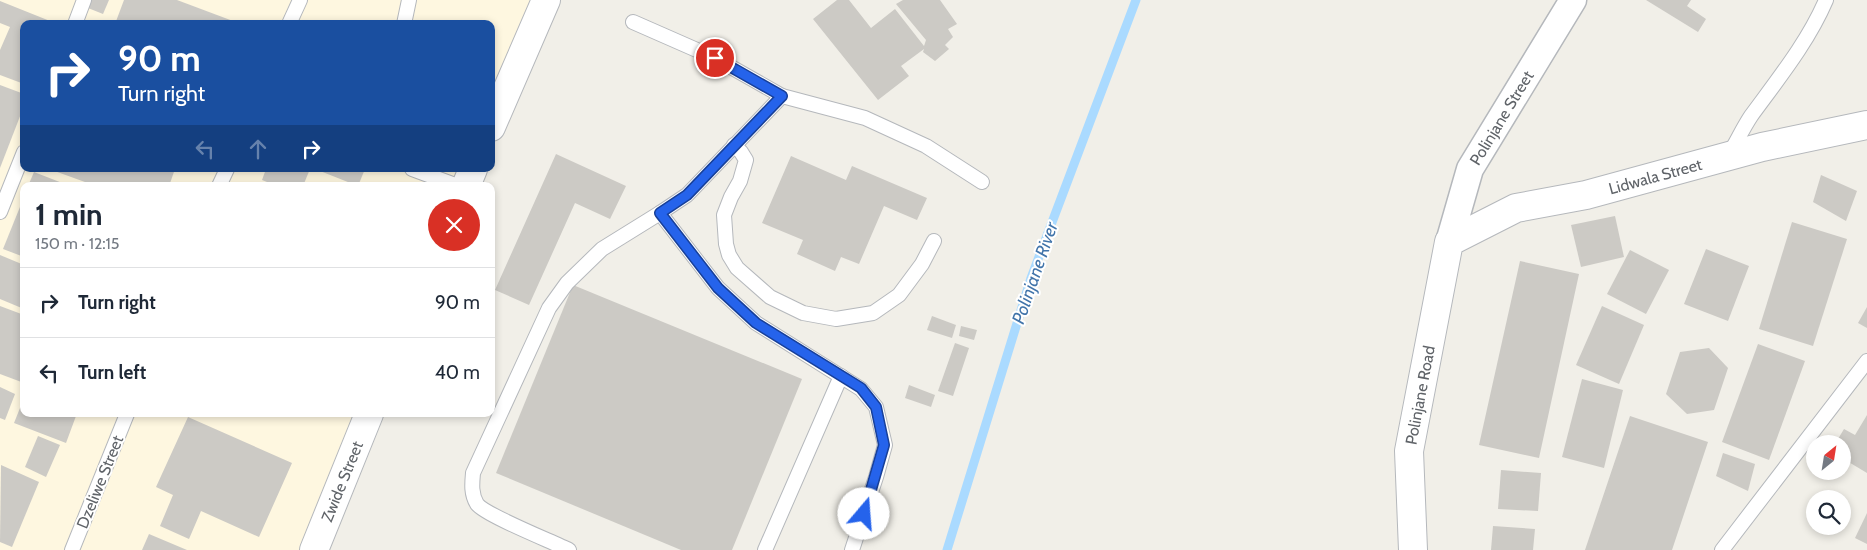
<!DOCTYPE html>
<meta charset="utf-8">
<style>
:root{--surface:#fff;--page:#f2f2f3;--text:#1f2937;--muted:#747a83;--line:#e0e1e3}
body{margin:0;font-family:Cabin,sans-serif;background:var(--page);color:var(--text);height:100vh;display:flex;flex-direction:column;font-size:19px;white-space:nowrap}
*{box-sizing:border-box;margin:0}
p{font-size:16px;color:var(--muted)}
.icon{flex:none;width:28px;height:28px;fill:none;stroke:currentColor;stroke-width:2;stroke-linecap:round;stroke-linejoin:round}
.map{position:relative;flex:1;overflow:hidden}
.drawer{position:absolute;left:20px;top:182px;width:475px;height:235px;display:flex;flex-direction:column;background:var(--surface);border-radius:10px;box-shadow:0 2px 8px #0003}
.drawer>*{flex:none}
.guide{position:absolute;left:20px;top:20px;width:475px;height:152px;border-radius:10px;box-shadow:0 2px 8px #0003;background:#1a4fa0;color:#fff;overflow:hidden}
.needle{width:32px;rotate:30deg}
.fabs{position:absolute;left:1806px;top:435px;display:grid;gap:10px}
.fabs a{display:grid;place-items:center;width:45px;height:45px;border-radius:50%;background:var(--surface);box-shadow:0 2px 8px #0003;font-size:25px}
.pin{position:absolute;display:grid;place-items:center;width:42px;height:42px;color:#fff;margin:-21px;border:2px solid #fff;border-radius:50%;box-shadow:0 1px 5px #0007}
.me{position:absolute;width:55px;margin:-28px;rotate:18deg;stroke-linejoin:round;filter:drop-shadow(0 0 4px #0008)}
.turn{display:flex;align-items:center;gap:18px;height:105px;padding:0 15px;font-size:22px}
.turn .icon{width:65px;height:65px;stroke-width:2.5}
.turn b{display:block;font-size:35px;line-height:42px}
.lanes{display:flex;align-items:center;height:48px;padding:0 15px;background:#0003;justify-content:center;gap:25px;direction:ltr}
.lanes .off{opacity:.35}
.round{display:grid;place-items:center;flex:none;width:52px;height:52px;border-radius:26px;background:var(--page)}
.overview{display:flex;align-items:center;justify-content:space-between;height:85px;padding:0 15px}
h1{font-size:30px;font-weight:700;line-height:38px}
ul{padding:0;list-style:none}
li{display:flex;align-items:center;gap:15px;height:70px;padding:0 15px;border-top:1px solid var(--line)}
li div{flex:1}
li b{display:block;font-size:19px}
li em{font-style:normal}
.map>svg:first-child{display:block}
.commercial{fill:#fef7e0}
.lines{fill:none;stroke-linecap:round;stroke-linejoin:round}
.stream{stroke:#aadaff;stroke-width:9}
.building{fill:#cccac5}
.service-casing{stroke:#b5b8bc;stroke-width:16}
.minor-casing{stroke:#b5b8bc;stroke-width:29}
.tertiary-casing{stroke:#b5b8bc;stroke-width:30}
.service{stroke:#fff;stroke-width:14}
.minor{stroke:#fff;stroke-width:26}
.tertiary{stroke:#fff;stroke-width:28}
.route-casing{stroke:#184099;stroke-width:12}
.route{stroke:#2563eb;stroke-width:9}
.labels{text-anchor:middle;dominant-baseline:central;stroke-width:4;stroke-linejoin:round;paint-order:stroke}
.street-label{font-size:16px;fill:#5f6368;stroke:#fff}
.water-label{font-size:18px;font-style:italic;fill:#4174aa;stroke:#fff}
</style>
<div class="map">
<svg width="1867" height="550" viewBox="0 0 1867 550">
<rect width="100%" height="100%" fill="#f1efe8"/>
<polygon class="commercial" points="0,0 546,0 491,127 491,24 24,24 24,169 473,169 466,186 24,186 24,414 369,414 314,550 0,550"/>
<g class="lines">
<polyline class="stream" points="947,550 1031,278 1136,0"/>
</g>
<g class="building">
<polygon points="91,0 109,0 103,14 88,8"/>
<polygon points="124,0 177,0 241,24 115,24"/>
<polygon points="837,0 849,0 871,28 895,9 924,46 926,40 896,4 903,0 940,0 957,24 948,29 953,37 945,45 949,49 935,61 923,52 924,49 901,66 909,76 878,100 813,19"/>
<polygon points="1646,0 1691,0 1687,6 1706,19 1698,32"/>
<polygon points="0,1 55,23 24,24 24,84 0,75 0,50 10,27 0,23"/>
<polygon points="0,85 24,94 24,106 0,168"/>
<polygon points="556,154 626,186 610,219 575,203 529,305 495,290"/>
<polygon points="791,156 846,180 852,166 927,198 917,220 884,206 859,264 841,257 835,271 797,254 803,240 762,223"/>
<polygon points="49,169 175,169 169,186 96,186"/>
<polygon points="266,169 310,169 303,186 277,186 262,180"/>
<polygon points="315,169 365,169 358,186"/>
<polygon points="34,172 70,186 28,186"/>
<polygon points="1821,175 1857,191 1846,221 1813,202"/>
<polygon points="24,197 24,257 3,249"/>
<polygon points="1615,216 1624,257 1581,267 1571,225"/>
<polygon points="1792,222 1847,239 1813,346 1759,329"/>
<polygon points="1706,249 1749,266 1728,321 1684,304"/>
<polygon points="1630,250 1669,270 1646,314 1607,294"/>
<polygon points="0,255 24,265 24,309 0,299"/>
<polygon points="1520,261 1579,274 1539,458 1479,445"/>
<polygon points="573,285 802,379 732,550 681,550 496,473"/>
<polygon points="0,306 24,315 24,383 0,374"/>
<polygon points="1602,306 1644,325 1619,384 1576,365"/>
<polygon points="1867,307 1867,328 1858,323"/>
<polygon points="932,316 956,325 952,338 927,330"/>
<polygon points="961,326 977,330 974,340 959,336"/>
<polygon points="955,343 969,348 953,396 938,391"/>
<polygon points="1758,344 1805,361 1769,460 1722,442"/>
<polygon points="1709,348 1728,368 1714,410 1687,414 1666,394 1680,352"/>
<polygon points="1582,379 1623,390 1604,468 1562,457"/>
<polygon points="909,385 935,395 931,407 905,398"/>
<polygon points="0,387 15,394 5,420 0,418"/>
<polygon points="24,398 24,414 70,414 76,416 66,443 14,423"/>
<polygon points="1867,415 1867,473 1842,458 1842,444 1835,444 1844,429 1855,435"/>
<polygon points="1630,416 1708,442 1672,550 1585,550"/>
<polygon points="188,417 292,463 259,537 201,511 189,539 160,526 173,495 156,487"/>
<polygon points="38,436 60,445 46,477 25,467"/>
<polygon points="1723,453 1755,464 1748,491 1716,476"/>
<polygon points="1,465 39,482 12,547 0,542"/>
<polygon points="1501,470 1541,473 1538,511 1498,509"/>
<polygon points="1867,513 1867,544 1855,538"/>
<polygon points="1493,526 1535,529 1533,550 1491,550"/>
<polygon points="149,534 187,550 142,550"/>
</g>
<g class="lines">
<defs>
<g id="service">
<polyline points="633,22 715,58 782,96 687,195 660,213 718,288 756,323 861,389 876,407 885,445 876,477 852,550"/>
<polyline points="75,24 84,0"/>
<polyline points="289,24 300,0"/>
<polyline points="404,24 409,0"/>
<polyline points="782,96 865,118 926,146 982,182"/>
<polyline points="734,145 741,152 746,160 740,181 731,197 724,215 726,244 729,255 737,268 770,297 803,313 836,319 873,313 899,295 922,264 934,241"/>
<path d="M1728 156C1736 143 1743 128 1751 116 1778 79 1808 42 1826 0"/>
<polyline points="412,169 458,186"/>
<polyline points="219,186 227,169"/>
<polyline points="0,212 24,152"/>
<polyline points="72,550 127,414"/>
<path d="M569 550C553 542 485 515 477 504 471 494 472 484 473 473L549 308 567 283 602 249 660 213"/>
<polyline points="765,550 841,376"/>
<polyline points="1722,550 1867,361"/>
</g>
<g id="minor">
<path id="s1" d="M1449 242 1470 169 1573 0"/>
</g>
<g id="tertiary">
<polyline points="491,127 546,0"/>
<polyline points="466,186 473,169"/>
<path id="s2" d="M314 550 369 414"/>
<path id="s3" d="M1413 550 1409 451 1449 242 1516 208 1586 195 1762 147 1867 125"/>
</g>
</defs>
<use href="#service" class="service-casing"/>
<use href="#minor" class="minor-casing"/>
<use href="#tertiary" class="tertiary-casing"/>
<use href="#service" class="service"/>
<use href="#minor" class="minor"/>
<use href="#tertiary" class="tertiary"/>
</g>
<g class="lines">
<defs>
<polyline id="route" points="715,58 782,96 687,195 660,213 718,288 756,323 861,388 876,407 884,445 864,514"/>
</defs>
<use href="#route" class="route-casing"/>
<use href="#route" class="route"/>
</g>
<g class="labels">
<g class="street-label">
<text stroke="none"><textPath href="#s1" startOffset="136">Polinjane Street</textPath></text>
<text stroke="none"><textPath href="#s3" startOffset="530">Lidwala Street</textPath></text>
<text stroke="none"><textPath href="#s3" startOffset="156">Polinjane Road</textPath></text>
<text transform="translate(100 482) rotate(-68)">Dzeliwe Street</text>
<text stroke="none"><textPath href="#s2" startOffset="74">Zwide Street</textPath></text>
</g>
<g class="water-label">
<text transform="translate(1035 273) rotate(-71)">Polinjane River</text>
</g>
</g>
</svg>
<div class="fabs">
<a><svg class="needle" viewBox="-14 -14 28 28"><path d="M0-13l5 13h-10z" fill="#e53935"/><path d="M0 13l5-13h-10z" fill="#747a83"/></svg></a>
<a><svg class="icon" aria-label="search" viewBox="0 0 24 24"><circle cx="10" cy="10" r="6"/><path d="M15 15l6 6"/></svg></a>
</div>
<div class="pin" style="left:715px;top:58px;background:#d93025"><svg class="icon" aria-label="arrive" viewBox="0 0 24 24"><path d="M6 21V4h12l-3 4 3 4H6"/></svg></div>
<svg class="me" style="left:864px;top:514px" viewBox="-20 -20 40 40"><circle r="19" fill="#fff"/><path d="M0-13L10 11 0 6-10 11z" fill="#2563eb"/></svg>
<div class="guide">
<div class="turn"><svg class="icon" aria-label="right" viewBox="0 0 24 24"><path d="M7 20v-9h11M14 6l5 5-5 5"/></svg><div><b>90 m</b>Turn right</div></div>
<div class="lanes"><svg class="icon off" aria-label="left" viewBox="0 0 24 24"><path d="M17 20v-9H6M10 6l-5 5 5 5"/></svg><svg class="icon off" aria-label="ahead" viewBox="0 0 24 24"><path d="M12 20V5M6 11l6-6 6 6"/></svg><svg class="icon" aria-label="right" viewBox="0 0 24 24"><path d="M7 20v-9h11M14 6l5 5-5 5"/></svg></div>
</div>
<section class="drawer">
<div class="overview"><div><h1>1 min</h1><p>150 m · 12:15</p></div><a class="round" style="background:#d93025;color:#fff"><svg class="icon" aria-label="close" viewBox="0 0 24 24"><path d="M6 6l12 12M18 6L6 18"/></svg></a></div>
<ul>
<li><svg class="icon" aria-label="right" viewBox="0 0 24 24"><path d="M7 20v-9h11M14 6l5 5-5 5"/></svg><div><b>Turn right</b></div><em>90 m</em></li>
<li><svg class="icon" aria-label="left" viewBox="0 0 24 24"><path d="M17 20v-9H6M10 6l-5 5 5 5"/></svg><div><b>Turn left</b></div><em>40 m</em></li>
</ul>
</section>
</div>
